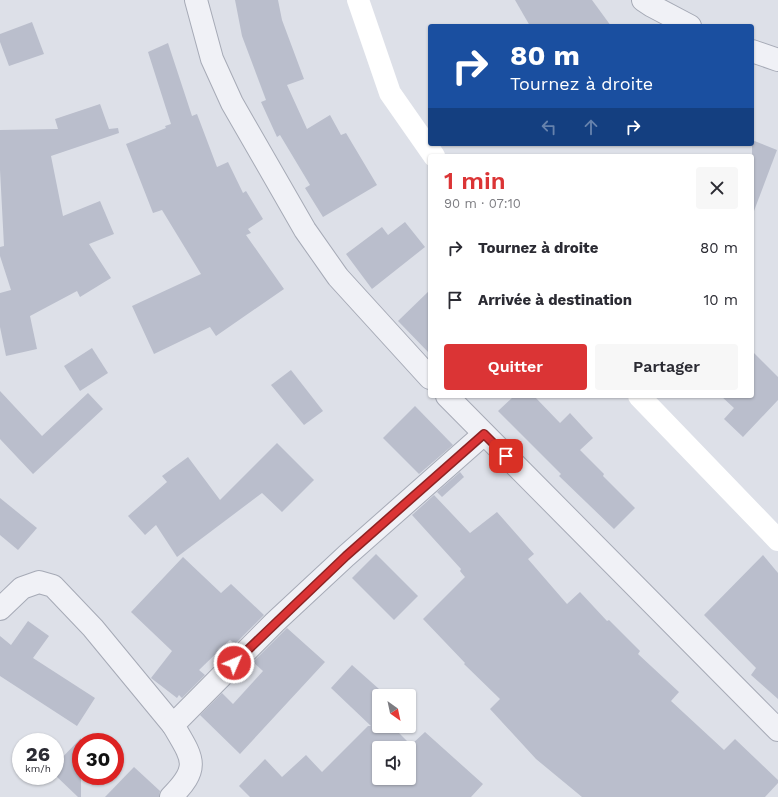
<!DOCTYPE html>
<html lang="fr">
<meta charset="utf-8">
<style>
:root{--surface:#fff;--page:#f7f7f7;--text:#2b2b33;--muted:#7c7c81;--accent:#db3435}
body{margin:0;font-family:"Work Sans",sans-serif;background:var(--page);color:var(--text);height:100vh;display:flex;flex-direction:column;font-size:15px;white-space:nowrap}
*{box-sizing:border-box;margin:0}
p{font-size:13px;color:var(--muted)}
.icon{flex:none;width:22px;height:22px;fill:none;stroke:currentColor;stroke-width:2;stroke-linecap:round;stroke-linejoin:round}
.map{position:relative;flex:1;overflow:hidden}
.drawer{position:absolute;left:428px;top:154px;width:326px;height:244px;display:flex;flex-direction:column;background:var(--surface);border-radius:4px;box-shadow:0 1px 3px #0004}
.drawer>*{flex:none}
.guide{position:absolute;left:428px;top:24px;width:326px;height:122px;border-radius:4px;box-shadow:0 1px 3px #0004;background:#1a4fa0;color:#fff;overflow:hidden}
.needle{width:26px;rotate:147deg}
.fabs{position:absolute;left:372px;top:689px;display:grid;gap:8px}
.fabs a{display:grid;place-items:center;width:44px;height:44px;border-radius:4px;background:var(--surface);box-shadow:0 1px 3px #0004;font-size:20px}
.speed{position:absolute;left:12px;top:733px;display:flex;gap:8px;font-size:20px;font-weight:700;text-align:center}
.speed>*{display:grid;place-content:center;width:52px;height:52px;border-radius:50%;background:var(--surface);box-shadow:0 1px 3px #0004;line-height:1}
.speed small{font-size:10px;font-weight:400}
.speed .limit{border:6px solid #d22;background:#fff;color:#111}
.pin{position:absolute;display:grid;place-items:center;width:34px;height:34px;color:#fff;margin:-17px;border-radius:8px;box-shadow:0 2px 6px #0006}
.me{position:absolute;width:44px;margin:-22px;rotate:45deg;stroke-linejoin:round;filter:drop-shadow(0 0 3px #0008)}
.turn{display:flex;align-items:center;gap:14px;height:84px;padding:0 16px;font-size:18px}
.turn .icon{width:52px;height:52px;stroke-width:2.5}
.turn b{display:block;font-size:28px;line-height:34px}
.lanes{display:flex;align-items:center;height:38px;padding:0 16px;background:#0003;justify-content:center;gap:20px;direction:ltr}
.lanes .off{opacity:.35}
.round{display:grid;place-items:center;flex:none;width:42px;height:42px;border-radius:4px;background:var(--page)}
.head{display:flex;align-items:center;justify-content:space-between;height:68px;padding:0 16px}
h1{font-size:24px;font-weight:600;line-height:30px;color:var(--accent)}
.action{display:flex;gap:8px;margin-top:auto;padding:8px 16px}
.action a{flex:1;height:46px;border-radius:4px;background:var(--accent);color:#fff;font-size:16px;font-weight:600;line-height:46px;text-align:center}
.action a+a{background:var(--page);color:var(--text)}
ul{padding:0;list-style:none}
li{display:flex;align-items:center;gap:12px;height:52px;padding:0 16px}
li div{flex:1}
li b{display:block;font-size:15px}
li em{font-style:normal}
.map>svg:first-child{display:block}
.building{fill:#babecc;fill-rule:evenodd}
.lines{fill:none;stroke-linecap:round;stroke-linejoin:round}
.street-casing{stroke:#a6aab6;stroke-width:24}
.street{stroke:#f0f1f6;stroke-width:22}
.secondary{stroke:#fff;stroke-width:22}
.route-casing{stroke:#8e2222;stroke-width:10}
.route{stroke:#db3435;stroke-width:7}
</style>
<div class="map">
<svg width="778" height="797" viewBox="0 0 778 797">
<rect width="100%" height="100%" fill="#dde0e8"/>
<g class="building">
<polygon points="235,0 278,0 282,20 304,79 287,85 307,129 330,115 341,135 346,133 377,185 323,217 305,188 310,185 280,135 277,137 261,102 266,100 242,36"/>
<polygon points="515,0 592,0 611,26 530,26"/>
<polygon points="32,22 44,54 9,66 0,42 0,34"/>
<polygon points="168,43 192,116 197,114 217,167 228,162 243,193 246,191 263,219 248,229 251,233 246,235 284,289 216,336 210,327 154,354 132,306 201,274 162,210 153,213 126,144 166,128 165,126 171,124 148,52"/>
<polygon points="100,104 109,129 118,128 119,133 51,156 63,216 100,201 114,234 89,244 111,278 80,297 77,291 30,316 37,349 6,356 0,327 0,293 11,290 0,256 0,247 4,246 0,170 0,130 58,129 55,119"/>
<polygon points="752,140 777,150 754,211 752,210"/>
<polygon points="405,222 425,247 372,289 346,254 382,227 388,235"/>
<polygon points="430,290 430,354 398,321"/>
<polygon points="92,348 108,373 80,391 64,366"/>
<polygon points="752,351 778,377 778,400 743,437 724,419 734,408 721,396 752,396"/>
<polygon points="291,370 323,411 304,425 271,385"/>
<polygon points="0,391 42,436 88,393 103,409 33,474 0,439"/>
<polygon points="514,396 534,396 560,423 570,413 593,438 580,450 604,474 603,476 635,508 614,529 559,476 561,474 498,411"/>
<polygon points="415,406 453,445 419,474 383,438"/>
<polygon points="277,443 314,480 282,512 262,493 177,557 156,525 145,535 128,516 167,482 162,476 188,457 220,500"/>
<polygon points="460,472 464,477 442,497 437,492"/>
<polygon points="434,495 470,533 497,512 534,554 528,559 567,604 580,592 607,621 609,620 640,651 638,654 679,692 671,701 724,750 735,739 778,780 778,783 765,797 582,797 536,759 490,709 500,699 464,664 465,663 423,619 465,577 460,571 461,569 412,515"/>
<polygon points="0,498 37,528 18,550 0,535"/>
<polygon points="376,554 418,596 394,620 352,578"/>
<polygon points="763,555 778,573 778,699 751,675 756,668 704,615"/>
<polygon points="183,557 221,593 231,584 264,615 235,644 230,640 199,670 205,675 182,698 179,695 177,698 151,678 172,651 131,612"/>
<polygon points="28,621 49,636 33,658 95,698 77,726 0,676 0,636 11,645"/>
<polygon points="287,628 325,662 240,754 200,715 222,693 233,704 263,671 253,662"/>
<path d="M352 665 379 689V726H392L411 745 425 732 483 784 471 797H250L239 786 265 759 282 777 306 755 322 772 368 726H371L331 688ZM379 748H409V778H379Z"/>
<polygon points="81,738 81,797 78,797 55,775 55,765"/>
<polygon points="134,767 160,791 159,797 105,797"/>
</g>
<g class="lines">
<defs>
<g id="street">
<polyline points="196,0 212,59 232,103 305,230 338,277 430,378"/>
<polyline points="643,0 652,6 690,26"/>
<polyline points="752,51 778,60"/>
<polyline points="447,396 778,730"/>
<polyline points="0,609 22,588 39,582 53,586 93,628 173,725"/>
<path d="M171 797C201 767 193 759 173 725L275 622 346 556 484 434"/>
</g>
</defs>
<use href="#street" class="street-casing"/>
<use href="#street" class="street"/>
<g class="secondary">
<polyline points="358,0 390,93 434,156"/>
<polyline points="639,396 778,540"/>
</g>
</g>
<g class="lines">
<defs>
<polyline id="route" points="234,663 346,556 484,434 506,456"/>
</defs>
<use href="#route" class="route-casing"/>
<use href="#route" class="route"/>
</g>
</svg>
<div class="fabs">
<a><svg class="needle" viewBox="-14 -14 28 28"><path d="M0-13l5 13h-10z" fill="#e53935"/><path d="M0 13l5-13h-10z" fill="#7c7c81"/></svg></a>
<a><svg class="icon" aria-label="sound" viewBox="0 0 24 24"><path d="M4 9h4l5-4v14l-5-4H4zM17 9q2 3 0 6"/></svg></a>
</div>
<div class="speed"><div>26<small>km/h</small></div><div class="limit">30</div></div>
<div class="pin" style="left:506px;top:456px;background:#d93025"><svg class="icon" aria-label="arrive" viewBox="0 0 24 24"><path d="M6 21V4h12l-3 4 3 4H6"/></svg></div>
<svg class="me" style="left:234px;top:663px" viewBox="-20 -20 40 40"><circle r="17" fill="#db3435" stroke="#fff" stroke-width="3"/><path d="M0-11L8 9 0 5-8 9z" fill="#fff"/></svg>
<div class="guide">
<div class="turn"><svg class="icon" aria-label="right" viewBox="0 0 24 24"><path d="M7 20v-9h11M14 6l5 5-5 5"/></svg><div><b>80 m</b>Tournez à droite</div></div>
<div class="lanes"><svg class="icon off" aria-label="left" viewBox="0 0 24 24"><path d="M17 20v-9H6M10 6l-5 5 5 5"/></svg><svg class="icon off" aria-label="ahead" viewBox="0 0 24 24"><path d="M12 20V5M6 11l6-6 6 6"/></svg><svg class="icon" aria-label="right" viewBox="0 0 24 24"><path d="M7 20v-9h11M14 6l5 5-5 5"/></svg></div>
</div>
<section class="drawer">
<div class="head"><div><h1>1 min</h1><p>90 m · 07:10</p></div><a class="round"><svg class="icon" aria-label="close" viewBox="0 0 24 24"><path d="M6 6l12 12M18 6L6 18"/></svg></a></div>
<ul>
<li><svg class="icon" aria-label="right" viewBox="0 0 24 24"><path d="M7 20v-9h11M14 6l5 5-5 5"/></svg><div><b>Tournez à droite</b></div><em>80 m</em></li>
<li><svg class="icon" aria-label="arrive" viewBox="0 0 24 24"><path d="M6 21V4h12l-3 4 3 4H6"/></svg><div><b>Arrivée à destination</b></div><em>10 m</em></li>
</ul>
<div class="action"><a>Quitter</a><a>Partager</a></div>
</section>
</div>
